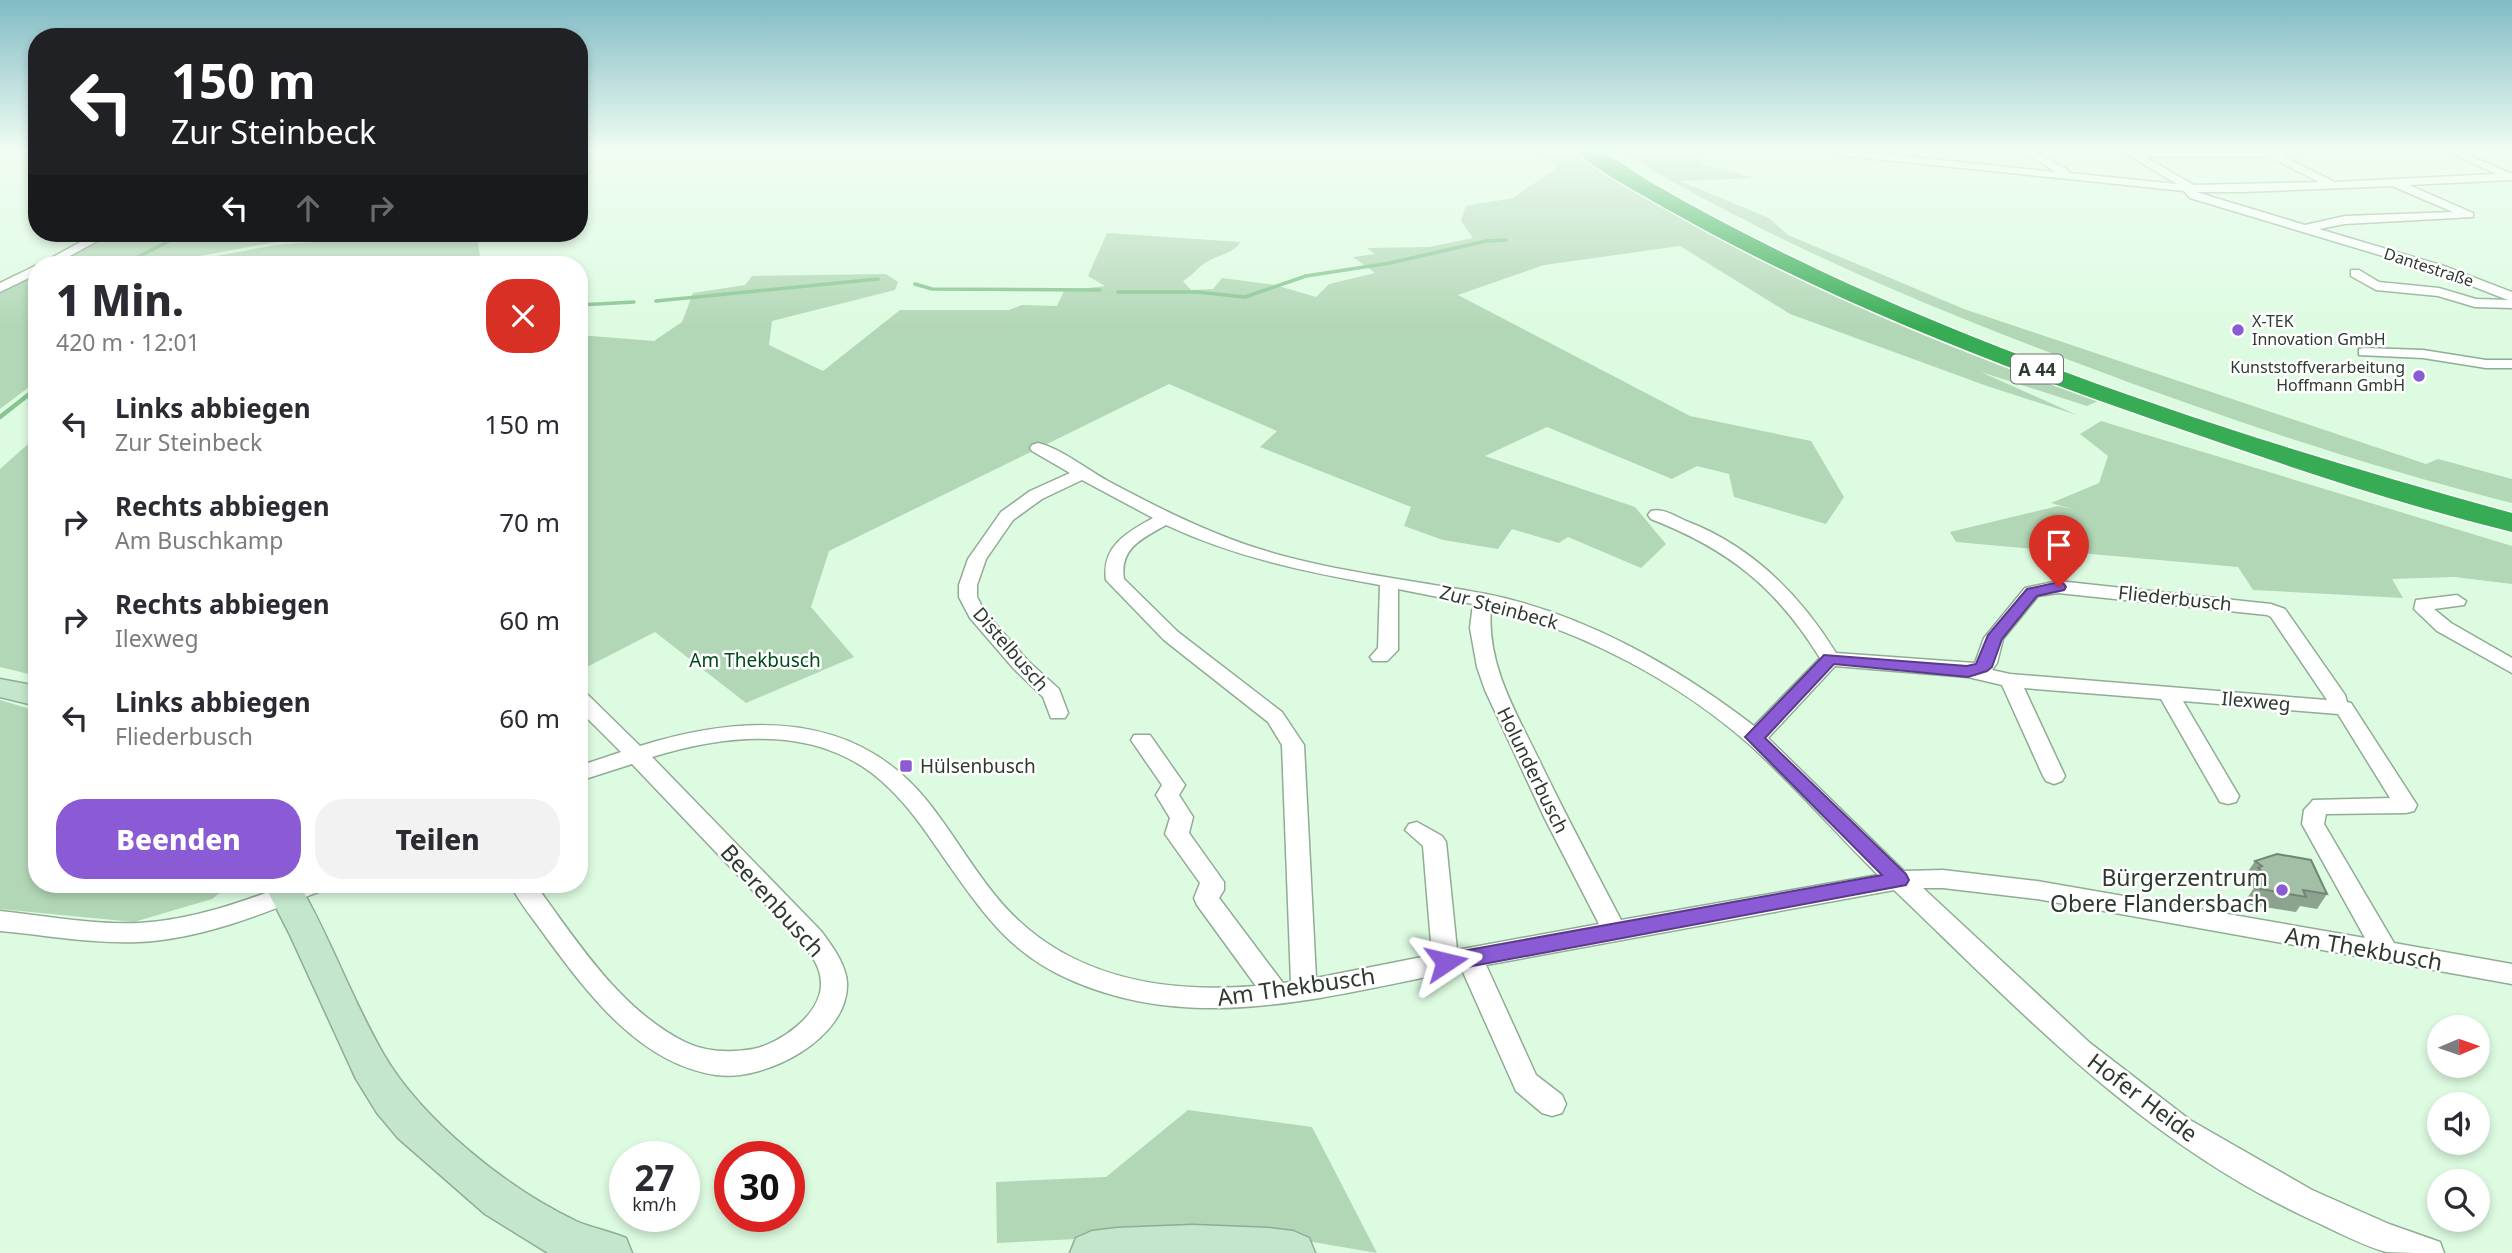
<!DOCTYPE html>
<html lang="de">
<meta charset="utf-8">
<style>
:root{--surface:#fff;--page:#f2f2f3;--text:#2b2b33;--muted:#7c7c81;--accent:#8a5bd4}
body{margin:0;font-family:"Noto Sans",sans-serif;background:var(--page);color:var(--text);height:100vh;display:flex;flex-direction:column;font-size:26px;white-space:nowrap}
*{box-sizing:border-box;margin:0}
p{font-size:23px;color:var(--muted)}
.icon{flex:none;width:38px;height:38px;fill:none;stroke:currentColor;stroke-width:2;stroke-linecap:round;stroke-linejoin:round}
.map{position:relative;flex:1;overflow:hidden}
.drawer{position:absolute;left:28px;top:256px;width:560px;height:637px;display:flex;flex-direction:column;background:var(--surface);border-radius:28px;box-shadow:0 4px 10px #0003}
.drawer>*{flex:none}
.guide{position:absolute;left:28px;top:28px;width:560px;height:214px;border-radius:28px;box-shadow:0 4px 10px #0003;background:#202124;color:#fff;overflow:hidden}
.needle{width:46px;rotate:88deg}
.tools{position:absolute;left:2427px;top:1015px;display:grid;gap:14px}
.tools a{display:grid;place-items:center;width:63px;height:63px;border-radius:50%;background:var(--surface);box-shadow:0 4px 10px #0003;font-size:35px}
.speed{position:absolute;left:609px;top:1141px;display:flex;gap:14px;font-size:35px;font-weight:700;text-align:center}
.speed>*{display:grid;place-content:center;width:91px;height:91px;border-radius:50%;background:var(--surface);box-shadow:0 4px 10px #0003;line-height:1}
.speed small{font-size:18px;font-weight:400}
.speed .limit{border:10px solid #d22;background:#fff;color:#111}
.pin{position:absolute;display:grid;place-items:center;width:60px;height:60px;color:#fff;margin:-72px -30px;border-radius:50% 50% 50% 0;rotate:-45deg;box-shadow:0 0 7px #0007}
.pin .icon{rotate:45deg}
.me{position:absolute;width:77px;margin:-38px;rotate:80deg;stroke-linejoin:round;filter:drop-shadow(0 0 5px #0008)}
.turn{display:flex;align-items:center;gap:24px;height:147px;padding:0 28px;font-size:32px}
.turn .icon{width:91px;height:91px;stroke-width:2.5}
.turn b{display:block;font-size:49px;line-height:60px}
.lanes{display:flex;align-items:center;height:66px;padding:0 28px;background:#0003;justify-content:center;gap:35px;direction:ltr}
.lanes .off{opacity:.35}
.round{display:grid;place-items:center;flex:none;width:74px;height:74px;border-radius:28px;background:var(--page)}
.head{display:flex;align-items:center;justify-content:space-between;height:119px;padding:0 28px}
h1{font-size:42px;font-weight:800;line-height:52px}
.primary-button{display:flex;gap:14px;margin-top:auto;padding:14px 28px}
.primary-button a{flex:1;height:80px;border-radius:28px;background:var(--accent);color:#fff;font-size:28px;font-weight:800;line-height:80px;text-align:center}
.primary-button a+a{background:var(--page);color:var(--text)}
ul{padding:0;list-style:none}
li{display:flex;align-items:center;gap:21px;height:98px;padding:0 28px}
li div{flex:1}
li b{display:block;font-size:26px}
li em{font-style:normal}
.map>svg:first-child{display:block}
.green{fill:#b2d7b6}
.lines{fill:none;stroke-linecap:round;stroke-linejoin:round}
.stream-far1{stroke:#86c590;stroke-width:3.5}
.stream{stroke:#86c590;stroke-width:4.5}
.street-casing{stroke:#90ac94;stroke-width:3}
.secondary-casing{stroke:#90ac94;stroke-width:3}
.highway-casing{stroke:#fff;stroke-width:3}
.street{fill:#fff;fill-rule:evenodd}
.secondary{fill:#c3e6cc;fill-rule:evenodd}
.highway{fill:#37ac55;fill-rule:evenodd}
.wall{fill:#8ca48f}
.building{fill:#a3bfa6;stroke:#728674;stroke-width:2}
.route{fill:#8a5bd4;stroke:#5a3b8a;stroke-width:2}
.poi-dot{fill:#8a5bd4;stroke:#fff;stroke-width:2.5}
.labels{text-anchor:middle;dominant-baseline:central;stroke-width:5;stroke-linejoin:round;paint-order:stroke}
.far-street-label{font-size:16px;fill:#2e3a30;stroke:#fff}
.far-poi-label{font-size:16px;fill:#2e3a30;stroke:#fff;text-anchor:start}
.shield{fill:#fff;stroke:#6d756e;stroke-width:2}
.shield-label{font-size:18px;font-weight:bold;fill:#2e3a30}
.street-label{font-size:19px;fill:#2e3a30;stroke:#fff}
.park-label{font-size:19px;fill:#004a1a;stroke:#fff}
.poi-label{font-size:19px;fill:#2e3a30;stroke:#fff;text-anchor:start}
.near-poi-label{font-size:23px;fill:#2e3a30;stroke:#fff;text-anchor:end}
.near-street-label{font-size:23px;fill:#2e3a30;stroke:#fff}
</style>
<div class="map">
<svg width="2512" height="1253" viewBox="0 0 2512 1253">
<rect width="100%" height="100%" fill="#ddfbe1"/>
<g class="green">
<path d="M1533 152H1577L1629 187 1924 332 2098 401 2087 406 1981 372 2077 415 1987 386 1790 314 1680 246 1544 265 1458 295 1690 416 1811 441 1844 497 1826 524 1734 497 1729 474 1697 466 1672 479 1547 427 1485 456 1635 507 1666 544 1641 568 1568 537 1559 543 1512 529 1498 549 1443 540 1404 526 1411 507 1260 447 1277 431 1169 384 829 551 811 607 854 657 746 703 655 632 579 671V335L654 341 682 322 693 293 745 285 752 276 886 274 898 282 895 290 772 321 769 345 823 371 900 310H1009L1022 305 1057 306 1064 291 1105 286 1088 276 1107 233 1241 242C1233 254 1217 255 1205 263 1197 268 1192 276 1183 281L1191 290 1213 289 1222 278 1275 285 1316 297 1329 284 1375 273 1353 257 1375 254 1367 248 1429 247 1473 238 1461 221 1466 206 1513 198 1558 167Z"/>
<path d="M1622 152H1698L1697 159 1702 164 1754 178 1680 181 1769 218 1788 235 1964 309 2426 464 2438 459 2512 479V503C2369 467 2226 419 2088 367 1927 307 1769 241 1622 152Z"/>
<polygon points="110,233 382,233 282,241 189,258 122,264 50,264"/>
<polygon points="409,233 473,235 478,242 481,264 145,264 182,262 277,245"/>
<polygon points="37,272 37,381 0,409 0,291"/>
<polygon points="2101,421 2512,546 2512,584 2454,577 2392,579 2403,598 2253,590 2238,567 1956,542 1950,532 2058,506 2072,509 2051,503 2099,483 2108,456 2080,434"/>
<polygon points="37,436 37,676 0,667 0,469"/>
<polygon points="0,700 37,711 37,884 231,884 212,899 134,922 0,909"/>
<polygon points="1188,1110 1312,1127 1377,1253 1313,1242 1195,1233 997,1243 996,1182 1106,1177"/>
</g>
<g class="lines">
<g class="stream-far1">
<polyline points="130,261 185,233"/>
<polyline points="160,264 210,261 217,263 215,264"/>
<polyline points="915,284 932,289 1100,290"/>
<polyline points="1118,292 1197,292 1245,297 1306,276 1390,263 1486,241 1506,240"/>
<polyline points="656,301 878,279"/>
<polyline points="579,305 634,302"/>
</g>
<polyline class="stream" points="0,417 37,388"/>
<defs>
<g id="street">
<path d="M1831 152H1862L2056 172 2023 152H2035L2068 170 2069 173 2177 184 2123 152H2302L2297 155 2282 156 2335 182 2496 174 2448 152H2461L2512 174V180L2409 185 2473 213V217L2345 224 2319 229 2444 266 2512 292V308L2475 307 2438 296 2376 290 2351 276V270H2359L2379 282 2439 288 2476 299 2508 300 2436 272 2190 198 2184 191 1836 155ZM2268 156 2319 182 2194 185 2145 157ZM2392 186 2453 212 2345 216 2305 225 2196 192H2242Z"/>
<polygon points="97,233 112,233 55,264 40,264"/>
<polygon points="37,265 37,274 0,292 0,283"/>
<polygon points="2364,348 2423,350 2486,360 2512,360 2512,368 2486,368 2423,358 2359,355 2359,349"/>
<path d="M1038 443C1062 449 1086 469 1108 481 1153 505 1198 528 1247 545 1323 571 1408 579 1486 594 1582 613 1676 666 1754 726L1820 658C1776 587 1728 549 1651 519L1648 515 1651 511C1663 508 1675 516 1686 521 1752 546 1800 595 1836 653L1975 663 1984 638 2025 588 2058 581 2271 604 2285 609 2345 695 2347 702 2351 703 2417 805 2414 811 2406 813 2326 814 2324 824 2394 943 2512 964V984L2037 899 1943 888H1923L2090 1043 2190 1120 2312 1190 2389 1224 2440 1242 2444 1253C2427 1253 2403 1253 2386 1252 2358 1244 2330 1228 2303 1216 2137 1136 2025 1015 1894 890L1486 965 1536 1075 1562 1095 1566 1104 1562 1113 1552 1116 1542 1113 1516 1091 1462 970C1334 994 1200 1036 1073 981 1014 956 987 919 951 868 932 841 914 812 890 789 826 724 732 732 652 757L821 931C832 946 846 964 847 983 849 1039 764 1082 716 1075 640 1064 588 994 546 937 534 920 519 902 510 884H535C576 940 620 1010 685 1042 706 1052 730 1053 753 1049 780 1044 822 1014 821 983 821 963 805 947 793 933L632 764 579 781V766L621 752 579 710V691L586 693 640 746C743 714 854 709 928 802 957 838 984 889 1018 920 1082 980 1171 993 1256 986L1197 905 1194 898 1200 883 1165 834 1170 818 1156 795 1162 785 1131 740 1134 735H1150L1185 785 1179 795 1193 817 1189 833 1224 882V890L1219 898 1283 983 1291 982 1282 745 1268 722 1164 640 1106 580C1101 547 1127 532 1153 518L1082 480 1042 499 1013 520 986 559 977 585V597L985 612 1028 661 1059 689 1068 713 1065 718H1051L1043 697 1014 669 970 618 959 597V585L968 559 1001 512 1030 491 1070 473 1032 451 1030 448 1032 445ZM1166 525C1234 557 1306 572 1380 585L1378 648 1370 657 1373 661H1387L1398 650V589L1473 604 1470 628 1477 667 1485 690 1545 819 1599 924 1457 950 1446 842 1442 836 1417 822 1409 824 1405 830 1423 846 1432 955 1316 978 1304 745 1282 712 1178 632 1124 579C1119 548 1143 538 1166 525ZM2058 593 2267 615 2271 617 2327 700 2010 674 1992 670 1997 663 2003 639 2038 596ZM1491 608C1583 631 1679 682 1750 745 1795 786 1835 832 1878 875L1621 920C1594 868 1566 816 1541 764 1517 714 1486 665 1491 608ZM1835 666 1968 677 2002 685 2043 776 2046 781 2054 784 2062 781 2065 776 2024 688 2161 699 2220 802 2228 804 2236 802 2239 796 2183 701 2338 714 2390 798 2313 800 2304 810 2302 824 2365 938 2037 881 1943 870 1904 871 1768 738Z"/>
<polygon points="2457,595 2466,601 2464,605 2434,609 2451,623 2512,658 2512,673 2437,631 2414,609 2416,600"/>
<path d="M290 884H327L323 890C265 913 202 939 139 942 92 944 46 935 0 931V911C46 916 93 925 139 923 192 920 242 902 290 884Z"/>
</g>
<g id="secondary">
<polygon points="0,679 37,686 37,706 0,697"/>
<path d="M264 884H299C331 939 352 1000 384 1055 422 1120 508 1189 576 1221 592 1228 609 1231 626 1238L632 1253H548L485 1214 398 1138 377 1113 356 1079 290 935Z"/>
<polygon points="1193,1225 1268,1228 1293,1231 1309,1238 1315,1253 1070,1253 1076,1238 1092,1231 1117,1228"/>
</g>
<path id="highway" d="M1578 152C1584 152 1593 150 1599 152 1614 155 1639 176 1654 184 1709 216 1766 245 1823 272 2042 374 2280 449 2512 513V532C2394 503 2278 463 2163 423 1995 365 1827 300 1672 212 1652 200 1590 168 1578 152Z"/>
</defs>
<use href="#street" class="street-casing"/>
<use href="#secondary" class="secondary-casing"/>
<use href="#highway" class="highway-casing"/>
<use href="#street" class="street"/>
<use href="#secondary" class="secondary"/>
<use href="#highway" class="highway"/>
</g>
<polygon class="wall" points="2255,861 2327,894 2317,909 2300,906 2296,912 2245,904 2245,901 2254,888 2248,883 2250,880 2245,876"/>
<polygon class="building" points="2277,854 2311,860 2327,894 2303,890 2306,897 2255,888 2255,886 2268,882 2262,876 2267,875 2258,868 2262,866 2255,861"/>
<linearGradient id="sky" x2="0" y2="1"><stop stop-color="#81bbc5"/><stop offset="0.46" stop-color="#f0fdf2"/><stop offset="1" stop-color="#f0fdf2" stop-opacity="0"/></linearGradient>
<rect width="2512" height="327" fill="url(#sky)"/>
<polygon class="route" points="2059,582 2064,584 2066,587 2064,590 2037,596 2002,639 1992,667 1987,671 1968,677 1834,664 1765,738 1906,874 1909,880 1906,885 1446,971 1438,968 1435,962 1438,956 1446,954 1882,875 1745,737 1824,655 1967,666 1976,664 1988,635 2027,589"/>
<g class="poi-dot">
<circle cx="2238" cy="330" r="7"/>
<circle cx="2419" cy="376" r="7"/>
<rect x="899" y="759" width="14" height="14" rx="3.5"/>
<circle cx="2282" cy="890" r="7"/>
</g>
<g class="labels">
<g class="far-street-label">
<text transform="translate(2429 267) rotate(18)">Dantestraße</text>
</g>
<g class="far-poi-label">
<text x="2252" y="321">X-TEK<tspan x="2252" dy="18">Innovation GmbH</tspan></text>
<text x="2405" y="367" text-anchor="end">Kunststoffverarbeitung<tspan x="2405" dy="18">Hoffmann GmbH</tspan></text>
</g>
<rect class="shield" x="2011" y="354.5" width="52" height="29" rx="5"/>
<g class="shield-label">
<text x="2037" y="369">A 44</text>
</g>
<g class="street-label">
<text transform="translate(2175 598) rotate(6)">Fliederbusch</text>
<text transform="translate(1499 607) rotate(15)">Zur Steinbeck</text>
<text transform="translate(1011 649) rotate(49)">Distelbusch</text>
<text transform="translate(2256 701) rotate(5)">Ilexweg</text>
<text transform="translate(1533 770) rotate(64)">Holunderbusch</text>
</g>
<g class="park-label">
<text x="755" y="660">Am Thekbusch</text>
</g>
<g class="poi-label">
<text x="920" y="766">Hülsenbusch</text>
</g>
<g class="near-poi-label">
<text x="2268" y="877">Bürgerzentrum<tspan x="2268" dy="26">Obere Flandersbach</tspan></text>
</g>
<g class="near-street-label">
<text transform="translate(773 900) rotate(48)">Beerenbusch</text>
<text transform="translate(2364 948) rotate(10)">Am Thekbusch</text>
<text transform="translate(1296 986) rotate(-8)">Am Thekbusch</text>
<text transform="translate(2143 1097) rotate(37)">Hofer Heide</text>
</g>
</g>
</svg>
<div class="tools">
<a><svg class="needle" viewBox="-14 -14 28 28"><path d="M0-13l5 13h-10z" fill="#e53935"/><path d="M0 13l5-13h-10z" fill="#7c7c81"/></svg></a>
<a><svg class="icon" aria-label="sound" viewBox="0 0 24 24"><path d="M4 9h4l5-4v14l-5-4H4zM17 9q2 3 0 6"/></svg></a>
<a><svg class="icon" aria-label="search" viewBox="0 0 24 24"><circle cx="10" cy="10" r="6"/><path d="M15 15l6 6"/></svg></a>
</div>
<div class="speed"><div>27<small>km/h</small></div><div class="limit">30</div></div>
<div class="pin" style="left:2059px;top:587px;background:#d93025"><svg class="icon" aria-label="arrive" viewBox="0 0 24 24"><path d="M6 21V4h12l-3 4 3 4H6"/></svg></div>
<svg class="me" style="left:1446px;top:962px" viewBox="-20 -20 40 40"><path d="M0-17L14 15 0 8-14 15z" fill="#8a5bd4" stroke="#fff" stroke-width="4"/></svg>
<div class="guide">
<div class="turn"><svg class="icon" aria-label="left" viewBox="0 0 24 24"><path d="M17 20v-9H6M10 6l-5 5 5 5"/></svg><div><b>150 m</b>Zur Steinbeck</div></div>
<div class="lanes"><svg class="icon" aria-label="left" viewBox="0 0 24 24"><path d="M17 20v-9H6M10 6l-5 5 5 5"/></svg><svg class="icon off" aria-label="ahead" viewBox="0 0 24 24"><path d="M12 20V5M6 11l6-6 6 6"/></svg><svg class="icon off" aria-label="right" viewBox="0 0 24 24"><path d="M7 20v-9h11M14 6l5 5-5 5"/></svg></div>
</div>
<section class="drawer">
<div class="head"><div><h1>1 Min.</h1><p>420 m · 12:01</p></div><a class="round" style="background:#d93025;color:#fff"><svg class="icon" aria-label="close" viewBox="0 0 24 24"><path d="M6 6l12 12M18 6L6 18"/></svg></a></div>
<ul>
<li><svg class="icon" aria-label="left" viewBox="0 0 24 24"><path d="M17 20v-9H6M10 6l-5 5 5 5"/></svg><div><b>Links abbiegen</b><p>Zur Steinbeck</p></div><em>150 m</em></li>
<li><svg class="icon" aria-label="right" viewBox="0 0 24 24"><path d="M7 20v-9h11M14 6l5 5-5 5"/></svg><div><b>Rechts abbiegen</b><p>Am Buschkamp</p></div><em>70 m</em></li>
<li><svg class="icon" aria-label="right" viewBox="0 0 24 24"><path d="M7 20v-9h11M14 6l5 5-5 5"/></svg><div><b>Rechts abbiegen</b><p>Ilexweg</p></div><em>60 m</em></li>
<li><svg class="icon" aria-label="left" viewBox="0 0 24 24"><path d="M17 20v-9H6M10 6l-5 5 5 5"/></svg><div><b>Links abbiegen</b><p>Fliederbusch</p></div><em>60 m</em></li>
</ul>
<div class="primary-button"><a>Beenden</a><a>Teilen</a></div>
</section>
</div>
